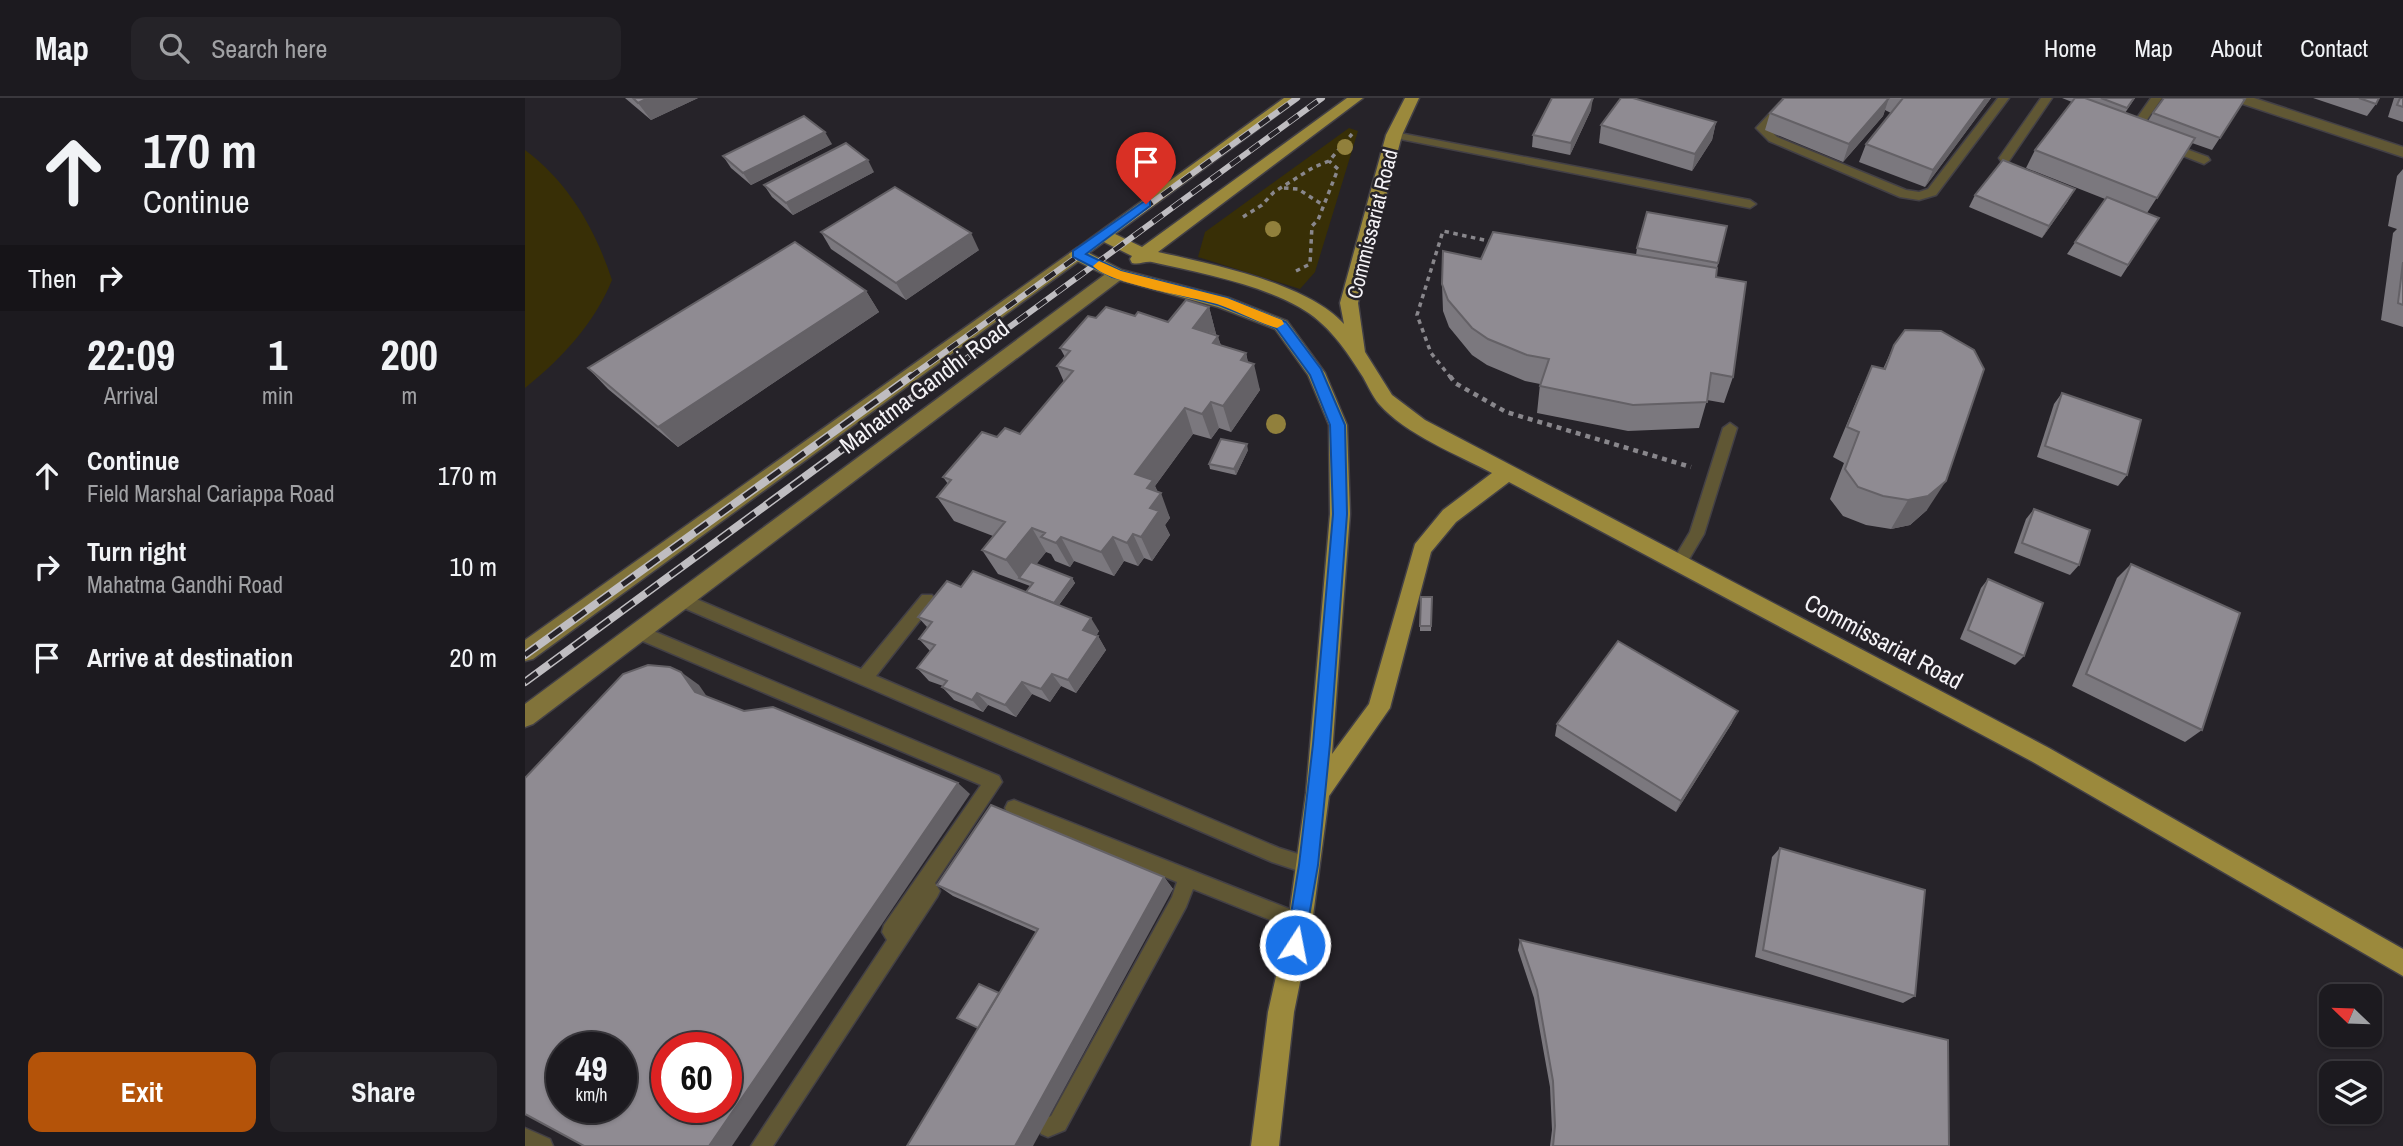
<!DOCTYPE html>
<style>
:root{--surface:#1c1a1f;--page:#252328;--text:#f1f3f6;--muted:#a0a1a4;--line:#3a383d;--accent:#b45309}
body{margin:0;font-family:"Archivo Narrow",sans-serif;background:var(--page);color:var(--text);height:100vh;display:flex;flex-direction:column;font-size:26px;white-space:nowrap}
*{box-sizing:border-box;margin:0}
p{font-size:23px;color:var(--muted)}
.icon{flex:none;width:38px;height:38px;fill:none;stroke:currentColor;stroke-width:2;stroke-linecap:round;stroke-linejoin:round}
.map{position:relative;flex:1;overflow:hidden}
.side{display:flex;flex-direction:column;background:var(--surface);width:525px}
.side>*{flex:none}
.guide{background:#1c1a1f;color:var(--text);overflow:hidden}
.needle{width:46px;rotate:293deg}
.tools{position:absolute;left:1794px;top:886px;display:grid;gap:14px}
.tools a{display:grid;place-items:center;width:63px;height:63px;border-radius:14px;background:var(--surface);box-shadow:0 2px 5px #0004,0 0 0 2px var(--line);font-size:35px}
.speed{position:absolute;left:21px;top:934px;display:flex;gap:14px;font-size:35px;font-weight:700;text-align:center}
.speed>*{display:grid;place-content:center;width:91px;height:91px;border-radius:50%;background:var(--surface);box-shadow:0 2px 5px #0004,0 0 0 2px var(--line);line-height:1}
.speed small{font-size:18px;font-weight:400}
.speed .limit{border:10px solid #d22;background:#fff;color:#111}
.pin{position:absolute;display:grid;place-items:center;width:60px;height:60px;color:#fff;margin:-72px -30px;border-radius:50% 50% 50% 0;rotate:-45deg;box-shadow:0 0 7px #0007}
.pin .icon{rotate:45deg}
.me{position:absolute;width:77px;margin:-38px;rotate:11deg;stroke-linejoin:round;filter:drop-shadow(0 0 5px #0008)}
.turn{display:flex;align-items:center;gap:24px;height:147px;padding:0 28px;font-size:32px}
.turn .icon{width:91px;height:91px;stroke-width:2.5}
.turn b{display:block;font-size:49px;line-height:60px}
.then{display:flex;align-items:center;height:66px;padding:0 28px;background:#0003;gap:14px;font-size:26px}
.eta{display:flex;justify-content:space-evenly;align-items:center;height:119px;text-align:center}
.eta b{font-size:42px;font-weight:700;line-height:49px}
.cta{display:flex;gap:14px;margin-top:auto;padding:14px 28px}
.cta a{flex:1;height:80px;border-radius:14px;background:var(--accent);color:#fff;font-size:28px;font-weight:700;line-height:80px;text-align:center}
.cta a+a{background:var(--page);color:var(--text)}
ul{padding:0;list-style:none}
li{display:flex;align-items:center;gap:21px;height:91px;padding:0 28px}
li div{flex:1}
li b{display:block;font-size:26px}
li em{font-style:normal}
header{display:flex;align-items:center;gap:42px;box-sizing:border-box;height:98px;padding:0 35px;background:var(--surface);border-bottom:2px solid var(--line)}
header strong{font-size:33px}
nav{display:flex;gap:38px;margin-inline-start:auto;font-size:24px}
.search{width:490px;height:63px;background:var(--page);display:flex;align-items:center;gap:18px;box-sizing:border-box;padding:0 24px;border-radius:14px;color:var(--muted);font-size:26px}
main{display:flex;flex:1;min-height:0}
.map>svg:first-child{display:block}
.green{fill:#382f06}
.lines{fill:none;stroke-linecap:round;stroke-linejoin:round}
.service-casing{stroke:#434046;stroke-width:3}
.minor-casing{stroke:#434046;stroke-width:3}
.secondary-casing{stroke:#434046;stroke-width:3}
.primary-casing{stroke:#434046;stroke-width:3}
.path-far1{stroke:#89878c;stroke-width:3.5;stroke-dasharray:4.5 4.5;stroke-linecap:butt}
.path{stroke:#89878c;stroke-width:4.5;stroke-dasharray:5 5;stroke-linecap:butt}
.service{fill:#605734;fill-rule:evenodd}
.minor{fill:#605734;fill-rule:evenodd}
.secondary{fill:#81733a;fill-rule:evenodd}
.primary{fill:#9b893c;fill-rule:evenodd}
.rail-far1-casing{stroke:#bfbdc1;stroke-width:6}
.rail-casing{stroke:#bfbdc1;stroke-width:8}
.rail-far1{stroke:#262329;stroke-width:4.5;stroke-dasharray:12;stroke-linecap:butt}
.rail{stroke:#262329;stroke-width:5;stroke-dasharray:15;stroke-linecap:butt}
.tree{fill:#91803c}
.wall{fill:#7b787e}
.shaded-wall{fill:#646166}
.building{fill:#8f8b92;stroke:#646166;stroke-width:2;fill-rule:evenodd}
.route{fill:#1a73e8;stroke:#114b97;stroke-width:2}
.slow{fill:#f59e0b}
.labels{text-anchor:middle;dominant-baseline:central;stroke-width:5;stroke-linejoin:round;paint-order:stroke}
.far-street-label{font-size:21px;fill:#f5f3f7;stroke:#262329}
.street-label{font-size:24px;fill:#f5f3f7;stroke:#262329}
</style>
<header>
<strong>Map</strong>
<div class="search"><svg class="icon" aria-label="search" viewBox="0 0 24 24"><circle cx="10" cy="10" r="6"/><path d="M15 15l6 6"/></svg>Search here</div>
<nav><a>Home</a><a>Map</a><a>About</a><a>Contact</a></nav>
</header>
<main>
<section class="side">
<div class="guide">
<div class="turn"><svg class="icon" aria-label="ahead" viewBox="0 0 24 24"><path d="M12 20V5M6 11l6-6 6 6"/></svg><div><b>170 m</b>Continue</div></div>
<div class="then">Then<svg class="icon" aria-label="right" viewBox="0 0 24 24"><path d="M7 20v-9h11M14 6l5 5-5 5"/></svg></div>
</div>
<div class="eta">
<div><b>22:09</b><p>Arrival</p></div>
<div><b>1</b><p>min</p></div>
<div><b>200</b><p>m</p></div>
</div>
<ul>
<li><svg class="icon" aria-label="ahead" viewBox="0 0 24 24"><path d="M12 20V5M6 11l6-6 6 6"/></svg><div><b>Continue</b><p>Field Marshal Cariappa Road</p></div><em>170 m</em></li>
<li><svg class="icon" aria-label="right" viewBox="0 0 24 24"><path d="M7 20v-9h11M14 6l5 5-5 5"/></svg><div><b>Turn right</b><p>Mahatma Gandhi Road</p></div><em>10 m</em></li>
<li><svg class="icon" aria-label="arrive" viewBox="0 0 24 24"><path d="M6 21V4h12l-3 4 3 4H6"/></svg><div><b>Arrive at destination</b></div><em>20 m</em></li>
</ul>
<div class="cta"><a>Exit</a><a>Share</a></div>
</section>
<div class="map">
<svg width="1878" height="1048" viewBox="0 0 1878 1048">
<rect width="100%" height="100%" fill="#262329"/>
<g class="green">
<polygon points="824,30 833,33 790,174 775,191 673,159 680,134"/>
<path d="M0 52C44 85 70 131 87 182 69 226 37 260 0 290Z"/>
</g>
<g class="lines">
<defs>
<g id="service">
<polygon points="1259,0 1270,0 1243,30 1252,39 1381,92 1394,94 1403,91 1473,0 1484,0 1411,97 1394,102 1375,99 1244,43 1231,30"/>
<polygon points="1516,0 1527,0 1484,63 1476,63 1474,60"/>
<polygon points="1626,0 1637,0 1612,36 1604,36 1602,34"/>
<polygon points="869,34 1225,102 1231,106 1225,110 865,39 865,35"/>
<polygon points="1642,44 1683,59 1685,62 1679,66 1638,50 1636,48"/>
<polygon points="1205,325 1212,330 1179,436 1160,468 1150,468 1147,464 1165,434 1198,330"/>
<polygon points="157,495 336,571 397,497 407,497 410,502 407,507 351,578 754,750 789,761 792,767 789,773 783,776 747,764 152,507 149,502 152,497"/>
<polygon points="114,527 474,678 477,684 410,785 415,793 412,799 248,1048 226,1048 362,842 357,834 359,827 456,687 108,539 106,534 108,529"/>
<polygon points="489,702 782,818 784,825 782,832 775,834 668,791 661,809 540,1032 523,1039 516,1036 513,1029 516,1022 526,1018 647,799 652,784 483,716 480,710 483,704"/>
<polygon points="0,1030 25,1041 28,1048 0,1048"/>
</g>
<polygon id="minor" points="1707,0 1729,0 1878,49 1878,59 1709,3"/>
<g id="secondary">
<polygon points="552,150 558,152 560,156 558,160 8,561 0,563 0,542"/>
<polygon points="592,170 600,176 598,180 8,626 0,629 0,606 586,172"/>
</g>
<path id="primary" d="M759 0H775L590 136 617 149 822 0H838L633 154C686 166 782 185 819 226L815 205 861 37 880 0H894L877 37 833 205 840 254 867 297 900 322 1524 650 1878 851V878L1508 664 984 384 931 424 906 454 865 610 804 698 787 825 769 914 754 1048H726L743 914 763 825 781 695 805 416 804 327 783 277 750 231 693 209 586 180 546 160 544 156ZM579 144 607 158 605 161 607 165C615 167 619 163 627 164 675 175 731 185 774 209 803 225 821 252 838 279 843 288 848 299 854 306 880 336 933 357 967 375L918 412 890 446 844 606 807 656 825 416 822 327 800 275 762 223 704 200 597 172 564 155Z"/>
</defs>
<use href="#service" class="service-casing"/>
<use href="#minor" class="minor-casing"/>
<use href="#secondary" class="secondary-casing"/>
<use href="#primary" class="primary-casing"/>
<g class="path-far1">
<polyline points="759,90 773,91 798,107"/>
<polyline points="718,119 737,107 749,94 789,69 804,63 827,36"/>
<polyline points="771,173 785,166 787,128 793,122 813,71 804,63"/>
<polyline points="926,280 906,255 892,217 918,133 968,144"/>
</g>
<polyline class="path" points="925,278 930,285 981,314 1166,369"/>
<use href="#service" class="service"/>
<use href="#minor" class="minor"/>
<use href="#secondary" class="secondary"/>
<use href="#primary" class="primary"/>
<defs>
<g id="rail-far1">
<polyline points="384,280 772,0"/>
<polyline points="415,280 797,0"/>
</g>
<g id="rail">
<polyline points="0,557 386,278"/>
<polyline points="0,584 417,278"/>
</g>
</defs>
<use href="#rail-far1" class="rail-far1-casing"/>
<use href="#rail" class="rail-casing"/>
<use href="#rail-far1" class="rail-far1"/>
<use href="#rail" class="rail"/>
</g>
<g class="tree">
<circle cx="820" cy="49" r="8"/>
<circle cx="748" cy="131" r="8"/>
<circle cx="751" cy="326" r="10"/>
</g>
<g class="wall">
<polygon points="100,0 173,0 126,22"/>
<polygon points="1259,0 1466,0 1400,89 1334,64 1341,46 1366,15 1360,12 1358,18 1318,64 1240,32 1245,15"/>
<polygon points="1537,0 1610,0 1600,15 1623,23 1628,15 1720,1 1687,52 1667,45 1622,115 1634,120 1596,179 1542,156 1580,101 1501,70 1510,52 1547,4"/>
<polygon points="1788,0 1854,0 1851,6 1842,18"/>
<polygon points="1869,0 1878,0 1878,24 1863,19"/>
<polygon points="1066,12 1045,57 1007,49 1008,37"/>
<polygon points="1191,24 1187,42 1167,73 1074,45 1076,27"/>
<polygon points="307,46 226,87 206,70 198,58"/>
<polygon points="1878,71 1878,229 1856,222 1868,135 1872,131 1863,128 1872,78"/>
<polygon points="349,74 268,117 247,99 239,87"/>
<polygon points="1450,97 1543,103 1517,140 1444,109"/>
<polygon points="1202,128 1192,170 1191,179 1208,279 1199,305 1182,302 1174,330 1103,333 1012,315 1015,286 1000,283 962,267 947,257 924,229 918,213 917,186 956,161 1111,157 1112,150"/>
<polygon points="296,134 454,152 381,202 306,151"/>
<polygon points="341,193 354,214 153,349 83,291 63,270"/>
<polygon points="684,209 691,236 696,247 721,255 723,264 735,292 706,334 694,330 686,341 668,336 630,388 645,420 640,427 645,437 627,463 619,460 613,468 599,463 589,478 549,463 545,469 530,463 526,456 521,454 511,466 547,480 550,485 534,507 574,533 571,538 573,538 581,552 551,595 536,588 525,604 507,596 491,619 463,607 458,614 429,602 417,589 418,588 404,583 392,570 405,553 394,541 402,529 393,519 436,489 501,494 505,488 473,476 457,452 468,438 429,423 412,399 423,386 418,379 472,339 495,336 539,284 532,268 540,259 535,250 571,220 610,218 643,224"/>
<polygon points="1369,247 1402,412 1385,427 1366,431 1341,427 1318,418 1305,401 1319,365 1308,359 1333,299 1347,268 1358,271"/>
<polygon points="1537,295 1602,377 1593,388 1512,359 1529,306"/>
<polygon points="723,352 711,377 685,371 684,366"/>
<polygon points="1509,411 1554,467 1545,477 1489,455 1501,421"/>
<polygon points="1606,466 1677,632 1660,644 1547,588 1592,480"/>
<polygon points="1463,481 1499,558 1490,567 1435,541 1456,490"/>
<polygon points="907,504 906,533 895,533 895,528"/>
<polygon points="1207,625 1151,714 1030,638 1032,626"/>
<polygon points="1255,750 1390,898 1378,905 1230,859 1247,759"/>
<polygon points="639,779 648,791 474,895 511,834 428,798 412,787"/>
<polygon points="995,842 1424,1048 1025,1048 1027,1032 1025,989 1009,900 993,852"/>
</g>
<g class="shaded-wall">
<polygon points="123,0 173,0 126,22 113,5"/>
<polygon points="1068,0 1066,12 1045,57 1046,45"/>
<polygon points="1364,0 1358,18 1318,64 1324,46"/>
<polygon points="1461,0 1466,0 1400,89 1408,72"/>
<polygon points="1191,24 1187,42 1167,73 1170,56"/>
<polygon points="300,34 307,46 226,87 218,75"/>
<polygon points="343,62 349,74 268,117 261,105"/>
<polygon points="1550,91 1543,103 1517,140 1524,128"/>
<polygon points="446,135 454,152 381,202 371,185"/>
<polygon points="341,193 354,214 153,349 133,329"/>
<polygon points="684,209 691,236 668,230"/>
<polygon points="693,238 701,265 688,245"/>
<polygon points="721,255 724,272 729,266 735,292 706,334 698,308 716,262"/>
<polygon points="686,304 694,330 686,341 677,316"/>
<polygon points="660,310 668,336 630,388 634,397 636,395 645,420 640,427 645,437 627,463 616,439 610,376"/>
<polygon points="722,346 723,352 711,377 709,371"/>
<polygon points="1421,383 1402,412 1385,427 1366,431 1383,402"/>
<polygon points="507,430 521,454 499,482 494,480 481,462"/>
<polygon points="608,436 619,460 613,468 602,445"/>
<polygon points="536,439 549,463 545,469 531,445"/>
<polygon points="588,439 599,463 589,478 576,454"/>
<polygon points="547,480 550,485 528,515 525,510"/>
<polygon points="566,520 574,533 566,545 558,532"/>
<polygon points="573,538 581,552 551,595 543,582"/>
<polygon points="156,574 174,587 187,606 170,594"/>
<polygon points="527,576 536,588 525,604 516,591"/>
<polygon points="497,584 507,596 491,619 480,607"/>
<polygon points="452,595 463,607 458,614 447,602"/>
<polygon points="1213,613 1207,625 1151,714 1156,703"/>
<polygon points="433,685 445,696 207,1048 184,1048"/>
<polygon points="639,779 648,791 508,1048 490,1048"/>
</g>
<g class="building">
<polygon points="108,0 123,0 113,5"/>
<polygon points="1027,0 1068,0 1046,45 1008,37"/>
<polygon points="1096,0 1108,0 1191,24 1170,56 1076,27"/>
<polygon points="1259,0 1364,0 1324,46 1245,15"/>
<polygon points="1378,0 1461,0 1408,72 1341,46"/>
<polygon points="1550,0 1560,0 1670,40 1632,100 1510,52"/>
<polygon points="1576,0 1609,0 1602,10"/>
<polygon points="1639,0 1717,0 1720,1 1695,40 1628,15"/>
<polygon points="1834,0 1854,0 1851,6"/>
<polygon points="1875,0 1878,0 1878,9 1872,7"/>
<polygon points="279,18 300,34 218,75 198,58"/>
<polygon points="321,45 343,62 261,105 239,87"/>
<polygon points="1478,62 1550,91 1524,128 1450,97"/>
<polygon points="370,89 446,135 371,185 296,134"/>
<polygon points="1582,99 1634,120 1603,167 1550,144"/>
<polygon points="1122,114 1202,128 1193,165 1112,150"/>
<polygon points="968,134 1192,170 1191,179 1221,184 1208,279 1186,275 1182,304 1108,307 1015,288 1024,261 1002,257 963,241 947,230 923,202 917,186 918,153 956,161"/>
<polygon points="270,144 341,193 133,329 63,270"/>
<polygon points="1878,164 1878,207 1873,205"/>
<polygon points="661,202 684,209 668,230 693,238 688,245 721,255 716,262 729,266 698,308 686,304 677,316 660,310 610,376 628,382 622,390 636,395 625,410 634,413 616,439 608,436 602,445 588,439 576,454 536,439 531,445 516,439 520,435 507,430 481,462 457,452 480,424 412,399 426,382 418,379 457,334 472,339 480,330 495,336 548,273 532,268 545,253 535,250 563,218 571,220 581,209 610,218 613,214 643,224"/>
<polygon points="1380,232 1416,233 1449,252 1459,271 1421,383 1403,398 1383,402 1358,398 1333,389 1320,371 1334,334 1322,329 1347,268 1360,271 1369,247"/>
<polygon points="1537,295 1616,322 1602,377 1520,348"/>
<polygon points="696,341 722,346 709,371 684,366"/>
<polygon points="1509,411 1565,432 1554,467 1497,445"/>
<polygon points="506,464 547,480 529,505 501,494 508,485 494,480"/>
<polygon points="1606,466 1715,515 1677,632 1561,576"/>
<polygon points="448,473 566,520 558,532 573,538 543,582 527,576 516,591 497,584 480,607 452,595 447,602 417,589 422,583 392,570 410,547 394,541 407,524 393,519 422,483 436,489"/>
<polygon points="1463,481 1518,505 1499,558 1443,532"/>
<polygon points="896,499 907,499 906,528 895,528"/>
<polygon points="1093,543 1213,613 1156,703 1032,626"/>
<path d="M123 567 145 569 156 574 170 594 219 613 248 609 433 685 184 1048H59L0 1016V680L98 576ZM37 950H96V1010H37ZM142 950H201V1010H142Z"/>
<polygon points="466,707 639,779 490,1048 382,1048 513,831 412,787"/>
<polygon points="1255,750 1400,792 1390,898 1238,852"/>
<polygon points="995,842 1423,942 1424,1048 1028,1048 1030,1028 1028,983 1012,892"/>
<polygon points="454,886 474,895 453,930 432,920"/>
</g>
<polygon class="route" points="621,102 625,103 625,108 561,156 596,173 702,200 761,224 796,271 820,327 822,416 805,646 793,767 779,847 777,854 770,856 763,854 761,847 774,767 788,646 808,416 805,327 785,277 751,230 694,207 587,179 548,159 548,153"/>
<path class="slow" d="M574 163 596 173 702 200 757 222 759 226 752 230C732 224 712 213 692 206 664 198 585 186 568 168Z"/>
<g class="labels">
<g class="far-street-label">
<text transform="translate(847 126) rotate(-76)">Commissariat Road</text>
</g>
<g class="street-label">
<text transform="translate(399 288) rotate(-37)">Mahatma Gandhi Road</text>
<text transform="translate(1359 543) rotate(28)">Commissariat Road</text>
</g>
</g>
</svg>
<div class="tools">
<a><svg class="needle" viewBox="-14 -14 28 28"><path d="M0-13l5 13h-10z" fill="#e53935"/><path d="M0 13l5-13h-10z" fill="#a0a1a4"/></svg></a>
<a><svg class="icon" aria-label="layers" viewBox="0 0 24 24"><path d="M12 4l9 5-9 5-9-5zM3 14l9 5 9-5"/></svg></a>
</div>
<div class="speed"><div>49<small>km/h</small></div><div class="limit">60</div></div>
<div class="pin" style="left:621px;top:106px;background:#d93025"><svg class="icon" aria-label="arrive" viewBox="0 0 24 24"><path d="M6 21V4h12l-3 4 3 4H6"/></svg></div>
<svg class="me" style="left:770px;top:847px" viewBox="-20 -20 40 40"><circle r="17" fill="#1a73e8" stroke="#fff" stroke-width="3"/><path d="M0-11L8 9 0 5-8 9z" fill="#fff"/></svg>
</div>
</main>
